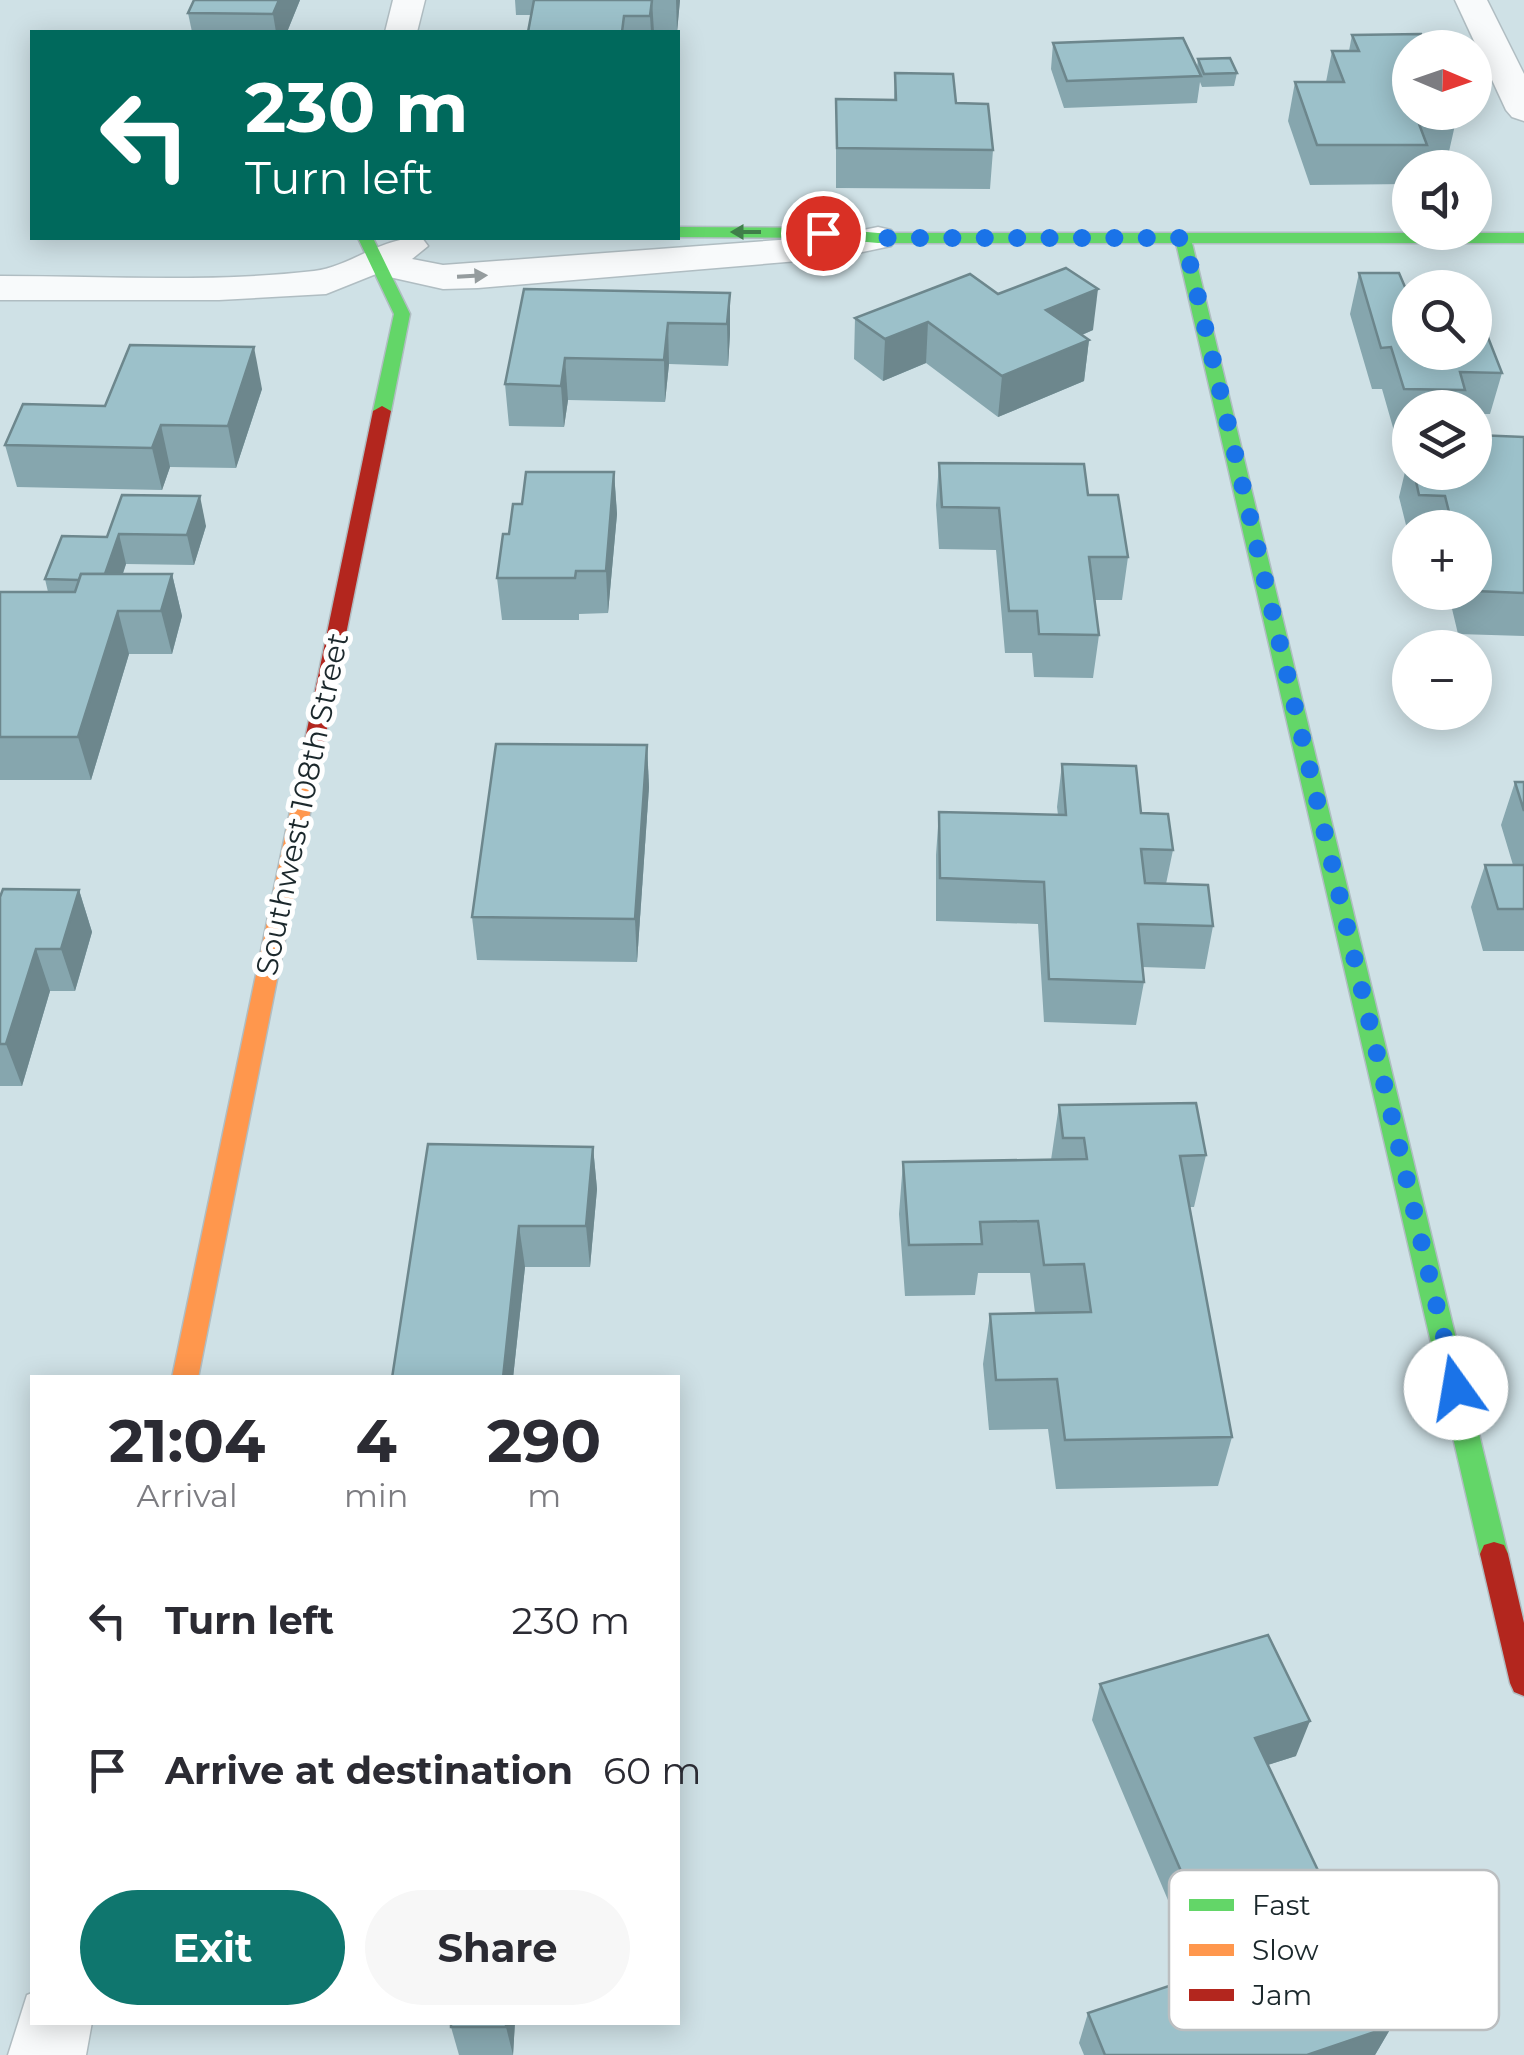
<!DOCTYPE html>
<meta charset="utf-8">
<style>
:root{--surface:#fff;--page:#f7f7f7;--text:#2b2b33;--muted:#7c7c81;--accent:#0f766e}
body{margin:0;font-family:Montserrat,sans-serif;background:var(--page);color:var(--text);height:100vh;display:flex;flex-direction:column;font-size:38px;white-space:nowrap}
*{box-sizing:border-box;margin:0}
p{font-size:32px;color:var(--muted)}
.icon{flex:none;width:55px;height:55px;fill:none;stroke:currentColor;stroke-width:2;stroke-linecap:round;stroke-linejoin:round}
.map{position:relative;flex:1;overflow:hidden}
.side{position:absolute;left:30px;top:1375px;width:650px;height:650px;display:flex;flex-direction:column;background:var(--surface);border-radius:0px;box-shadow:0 5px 25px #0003}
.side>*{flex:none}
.banner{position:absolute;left:30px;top:30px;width:650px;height:210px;border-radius:0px;box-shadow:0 5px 25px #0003;background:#00695c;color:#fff;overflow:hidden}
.needle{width:65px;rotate:92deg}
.buttons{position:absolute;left:1392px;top:30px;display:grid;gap:20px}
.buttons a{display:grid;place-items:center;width:100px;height:100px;border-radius:50%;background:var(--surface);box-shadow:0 5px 25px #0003;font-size:50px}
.pin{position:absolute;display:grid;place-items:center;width:85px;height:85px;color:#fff;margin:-42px;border:5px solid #fff;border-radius:50%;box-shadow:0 2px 10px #0007}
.me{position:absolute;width:110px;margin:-55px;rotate:347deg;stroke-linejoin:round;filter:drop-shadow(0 0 8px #0008)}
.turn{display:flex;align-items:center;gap:35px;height:210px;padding:0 50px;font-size:45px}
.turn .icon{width:130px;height:130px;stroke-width:2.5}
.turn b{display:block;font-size:70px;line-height:85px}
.eta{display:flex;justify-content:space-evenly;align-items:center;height:170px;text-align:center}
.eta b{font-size:60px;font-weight:700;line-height:70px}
.button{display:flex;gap:20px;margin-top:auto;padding:20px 50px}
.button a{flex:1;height:115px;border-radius:60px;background:var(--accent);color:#fff;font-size:40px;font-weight:700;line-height:115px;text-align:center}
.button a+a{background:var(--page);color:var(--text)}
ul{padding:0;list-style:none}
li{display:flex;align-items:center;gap:30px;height:150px;padding:0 50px}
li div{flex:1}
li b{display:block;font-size:38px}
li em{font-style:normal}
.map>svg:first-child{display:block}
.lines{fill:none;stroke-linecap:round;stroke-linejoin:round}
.street-casing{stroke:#b0bdc2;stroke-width:3}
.fast-casing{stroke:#b0bdc2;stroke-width:3}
.slow-casing{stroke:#b0bdc2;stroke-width:3}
.jam-casing{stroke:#b0bdc2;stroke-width:3}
.street{fill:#f8fafb;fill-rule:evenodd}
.fast{fill:#63d668;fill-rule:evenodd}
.slow{fill:#ff974d;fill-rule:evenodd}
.jam{fill:#b3261e;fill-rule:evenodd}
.wall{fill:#86a6ae}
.shaded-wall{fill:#6d878d}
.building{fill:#9cc1ca;stroke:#6d878d;stroke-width:2.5}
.oneway{fill:#3f7f4a}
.oneway2{fill:#959c9e}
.route{stroke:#1a73e8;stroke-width:18;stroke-dasharray:0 32.4}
.labels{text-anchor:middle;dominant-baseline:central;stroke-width:10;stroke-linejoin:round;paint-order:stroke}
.street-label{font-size:30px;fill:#1b282c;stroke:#fff}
.key{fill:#fff;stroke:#bbbec0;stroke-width:2.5}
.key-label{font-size:28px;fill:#1b282c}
</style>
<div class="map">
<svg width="1524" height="2055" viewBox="0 0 1524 2055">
<rect width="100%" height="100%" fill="#cfe1e6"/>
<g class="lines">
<defs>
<g id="street">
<polygon points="393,0 425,0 417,32 385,32"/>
<polygon points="1455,0 1487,0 1524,74 1524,121 1512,117 1506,110"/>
<path d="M878 227 891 230 897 238 891 246 834 258 478 288 443 289 376 274 326 294 219 300H0V276C104 276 211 283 314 271 353 266 381 236 422 238L428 246 412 259 443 265 834 236Z"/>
<polygon points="32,1993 32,2022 92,2022 86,2055 8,2055 27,1995"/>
</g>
<g id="fast">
<polygon points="678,227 823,228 878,233 1524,233 1524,243 1192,243 1508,1554 1504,1563 1494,1566 1484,1563 1480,1554 1176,243 878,243 823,238 678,237"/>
<polygon points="358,238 373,238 410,314 391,411 382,416 373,411 394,314"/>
</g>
<polygon id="slow" points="307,771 317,778 198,1378 172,1378 297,778"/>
<g id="jam">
<polygon points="382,406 391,411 317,778 307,785 297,778 373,411"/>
<polygon points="1494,1542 1504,1545 1508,1554 1524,1623 1524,1696 1514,1692 1510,1683 1480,1554 1484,1545"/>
</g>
</defs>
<use href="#street" class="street-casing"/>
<use href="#fast" class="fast-casing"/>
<use href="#slow" class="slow-casing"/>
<use href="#jam" class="jam-casing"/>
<use href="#street" class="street"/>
<use href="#fast" class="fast"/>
<use href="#slow" class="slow"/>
<use href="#jam" class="jam"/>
</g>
<g class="wall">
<polygon points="300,0 287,32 192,32 188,13"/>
<polygon points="515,0 680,0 677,32 528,32 531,15 516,15"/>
<polygon points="1352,35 1457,116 1448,156 1424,156 1422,168 1410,168 1410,184 1310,185 1288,121 1295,82 1326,82 1332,51 1349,51"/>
<polygon points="1053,43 1197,68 1198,59 1237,73 1234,86 1202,87 1200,82 1197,103 1064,108 1051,69"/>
<polygon points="895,73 956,103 993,150 990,189 836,188 836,99 894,100"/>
<polygon points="1359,273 1405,287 1410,288 1502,373 1490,414 1475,414 1475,408 1410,408 1410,431 1394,431 1382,389 1372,389 1350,314"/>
<polygon points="524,289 730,293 730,334 728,366 669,364 665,402 568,400 564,427 509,426 505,384"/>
<polygon points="998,294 1093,330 1082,335 1089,340 1084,381 998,417 926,363 883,381 854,359 855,318"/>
<polygon points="262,389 236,468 170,467 162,490 17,487 5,445 105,406"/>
<polygon points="1476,435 1524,437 1524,636 1458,634 1448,592 1475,592 1475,528 1410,528 1410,537 1409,537 1399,497 1409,455 1410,472 1475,472"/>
<polygon points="939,463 1088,495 1128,557 1122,600 1095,600 1099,635 1093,678 1034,677 1032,653 1005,653 996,550 939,549 936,505"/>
<polygon points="614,472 617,514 608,613 579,614 579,620 502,620 497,578 509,534 522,504"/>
<polygon points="122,495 206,526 194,565 126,564 123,574 172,574 182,616 172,654 129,654 91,780 0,780 0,592 48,592 45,579 107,537"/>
<polygon points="647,745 649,787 637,962 477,960 472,917"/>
<polygon points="1062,764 1141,813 1173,850 1166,884 1213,926 1205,969 1142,967 1144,982 1136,1025 1044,1022 1038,924 936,921 936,855 939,812 1058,815 1057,807"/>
<polygon points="1515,782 1524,782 1524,951 1483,951 1471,907 1485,865 1513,865 1501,825"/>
<polygon points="79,890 92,932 75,991 50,991 22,1086 0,1086 0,897"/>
<polygon points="1059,1105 1206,1155 1194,1207 1190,1207 1232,1437 1218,1486 1056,1489 1048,1429 989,1430 983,1364 990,1314 1035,1313 1030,1273 978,1273 975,1295 905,1296 899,1214 903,1162 1051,1160"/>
<polygon points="428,1144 593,1147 597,1189 590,1267 525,1267 513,1378 392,1378"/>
<polygon points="1100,1684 1296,1756 1268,1765 1392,2026 1375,2055 1084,2055 1079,2043 1088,2013 1200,1976 1092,1720"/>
<polygon points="451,2022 515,2022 513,2055 459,2055 451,2027"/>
</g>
<g class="shaded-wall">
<polygon points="279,0 300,0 287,32 276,32 273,14"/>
<polygon points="652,0 654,32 651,32 650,16"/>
<polygon points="676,0 680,0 677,32"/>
<polygon points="1098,289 1093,330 1042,352 1046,310"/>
<polygon points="730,293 730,334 728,366 727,324"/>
<polygon points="928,322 926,363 883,381 885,339"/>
<polygon points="668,323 669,364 665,402 664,360"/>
<polygon points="1089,340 1084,381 998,417 1002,376"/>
<polygon points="254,347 262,389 236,468 228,426"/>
<polygon points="565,358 568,400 564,427 561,386"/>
<polygon points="161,425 170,467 162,490 152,448"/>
<polygon points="614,472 617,514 608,613 606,571"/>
<polygon points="200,496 206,526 194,565 187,535"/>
<polygon points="119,534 126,564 110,610 102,581"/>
<polygon points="172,574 182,616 172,654 161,611"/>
<polygon points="118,611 129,654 91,780 78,737"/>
<polygon points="647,745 649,787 637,962 635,919"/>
<polygon points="79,890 92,932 75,991 61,949"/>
<polygon points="36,949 50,991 22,1086 6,1044"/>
<polygon points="593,1147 597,1189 590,1267 586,1226"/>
<polygon points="519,1226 525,1267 513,1378 503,1378"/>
<polygon points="1310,1721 1296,1756 1242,1773 1255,1738"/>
<polygon points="506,2022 515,2022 513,2055 506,2027"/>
<polygon points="1392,2026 1375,2055 1307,2055"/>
</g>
<g class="building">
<polygon points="194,0 279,0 273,14 188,13"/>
<polygon points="534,0 652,0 650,16 624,16 622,32 528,32"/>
<polygon points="1421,34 1427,48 1410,48 1410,112 1455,112 1457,116 1416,116 1427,145 1317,145 1295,82 1344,82 1332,51 1359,51 1352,35"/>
<polygon points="1183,38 1201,76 1067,81 1053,43"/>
<polygon points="1230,58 1237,73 1204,74 1198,59"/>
<polygon points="895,73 953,74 956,103 988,104 993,150 837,148 836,99 896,100"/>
<polygon points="1066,268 1098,289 1046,310 1089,340 1002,376 928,322 885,339 855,318 970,274 998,294"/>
<polygon points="1359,273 1399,273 1405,287 1464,287 1410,288 1410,352 1475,352 1475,322 1482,322 1502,373 1460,372 1465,390 1404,389 1391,347 1381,348"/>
<polygon points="524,289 730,293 727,324 668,323 664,360 565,358 561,386 505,384"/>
<polygon points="130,345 254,347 228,426 161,425 152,448 5,445 23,404 105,406"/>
<polygon points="1476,435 1524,437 1524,593 1475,591 1475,528 1453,528 1445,496 1419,495 1414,472 1475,472 1475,456 1481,457"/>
<polygon points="939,463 1084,464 1088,495 1118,495 1128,557 1089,557 1099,635 1039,634 1037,611 1009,611 999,508 942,507"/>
<polygon points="526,472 614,472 606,571 576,571 575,578 497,578 503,534 509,534 513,504 522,504"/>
<polygon points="122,495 200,496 187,535 119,534 105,574 81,574 79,580 45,579 62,536 107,537"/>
<polygon points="81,574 172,574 161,611 118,611 78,737 0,737 0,592 75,592"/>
<polygon points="496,744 647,745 635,919 472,917"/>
<polygon points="1062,764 1136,766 1141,813 1168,814 1173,850 1141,849 1145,883 1208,885 1213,926 1138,924 1144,982 1049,979 1044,882 940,878 939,812 1066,815"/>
<polygon points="1515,782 1524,782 1524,811"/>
<polygon points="1485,865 1524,865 1524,909 1498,909"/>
<polygon points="3,889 79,890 61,949 36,949 6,1044 0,1044 0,897"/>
<polygon points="1196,1103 1206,1155 1180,1156 1232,1437 1065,1440 1057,1379 996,1380 990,1314 1091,1312 1084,1264 1044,1265 1038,1221 980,1222 982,1244 909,1245 903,1162 1087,1159 1084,1138 1063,1138 1059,1105"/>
<polygon points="428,1144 593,1147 586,1226 519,1226 503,1378 392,1378"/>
<polygon points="1268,1635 1310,1721 1255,1738 1392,2026 1307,2055 1105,2055 1088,2013 1223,1968 1100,1684"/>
<rect x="451" y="2022" width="55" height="5"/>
</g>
<defs><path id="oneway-solid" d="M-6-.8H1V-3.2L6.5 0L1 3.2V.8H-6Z" transform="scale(2.5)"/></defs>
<use class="oneway" href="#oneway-solid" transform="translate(746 232) rotate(-180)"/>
<use class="oneway2" href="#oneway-solid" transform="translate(472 276) rotate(-3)"/>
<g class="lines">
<polyline class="route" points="823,233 878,238 1184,238 1456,1388"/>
</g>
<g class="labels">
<g class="street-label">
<text transform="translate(302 804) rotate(-78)">Southwest 108th Street</text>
</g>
</g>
<rect x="1169" y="1870" width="330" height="160" rx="15" class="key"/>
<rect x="1189" y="1899" width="45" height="12" fill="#63d668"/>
<rect x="1189" y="1944" width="45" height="12" fill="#ff974d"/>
<rect x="1189" y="1989" width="45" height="12" fill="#b3261e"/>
<g class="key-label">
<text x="1252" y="1915">Fast</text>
<text x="1252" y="1960">Slow</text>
<text x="1252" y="2005">Jam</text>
</g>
</svg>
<div class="buttons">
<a><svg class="needle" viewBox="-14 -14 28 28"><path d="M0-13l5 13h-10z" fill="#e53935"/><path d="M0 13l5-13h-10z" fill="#7c7c81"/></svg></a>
<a><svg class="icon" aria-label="sound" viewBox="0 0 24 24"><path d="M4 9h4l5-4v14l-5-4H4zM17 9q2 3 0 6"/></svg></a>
<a><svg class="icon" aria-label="search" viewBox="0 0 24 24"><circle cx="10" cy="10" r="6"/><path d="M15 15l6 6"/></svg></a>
<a><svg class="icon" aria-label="layers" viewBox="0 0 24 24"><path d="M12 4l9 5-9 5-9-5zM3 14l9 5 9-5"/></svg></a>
<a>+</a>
<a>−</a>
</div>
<div class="pin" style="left:823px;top:233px;background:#d93025"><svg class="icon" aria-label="arrive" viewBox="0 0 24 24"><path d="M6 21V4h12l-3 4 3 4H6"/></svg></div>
<svg class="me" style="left:1456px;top:1388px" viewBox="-20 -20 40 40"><circle r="19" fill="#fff"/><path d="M0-13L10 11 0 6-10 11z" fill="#1a73e8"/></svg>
<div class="banner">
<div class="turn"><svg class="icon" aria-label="left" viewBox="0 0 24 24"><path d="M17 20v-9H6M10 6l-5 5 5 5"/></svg><div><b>230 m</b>Turn left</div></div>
</div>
<section class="side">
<div class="eta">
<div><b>21:04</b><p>Arrival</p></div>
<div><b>4</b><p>min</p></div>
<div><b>290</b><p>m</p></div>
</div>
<ul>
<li><svg class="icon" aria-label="left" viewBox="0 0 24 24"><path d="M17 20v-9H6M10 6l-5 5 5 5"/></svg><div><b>Turn left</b></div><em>230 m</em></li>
<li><svg class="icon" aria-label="arrive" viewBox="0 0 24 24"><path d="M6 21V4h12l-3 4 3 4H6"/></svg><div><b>Arrive at destination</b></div><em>60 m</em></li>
</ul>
<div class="button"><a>Exit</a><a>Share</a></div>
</section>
</div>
